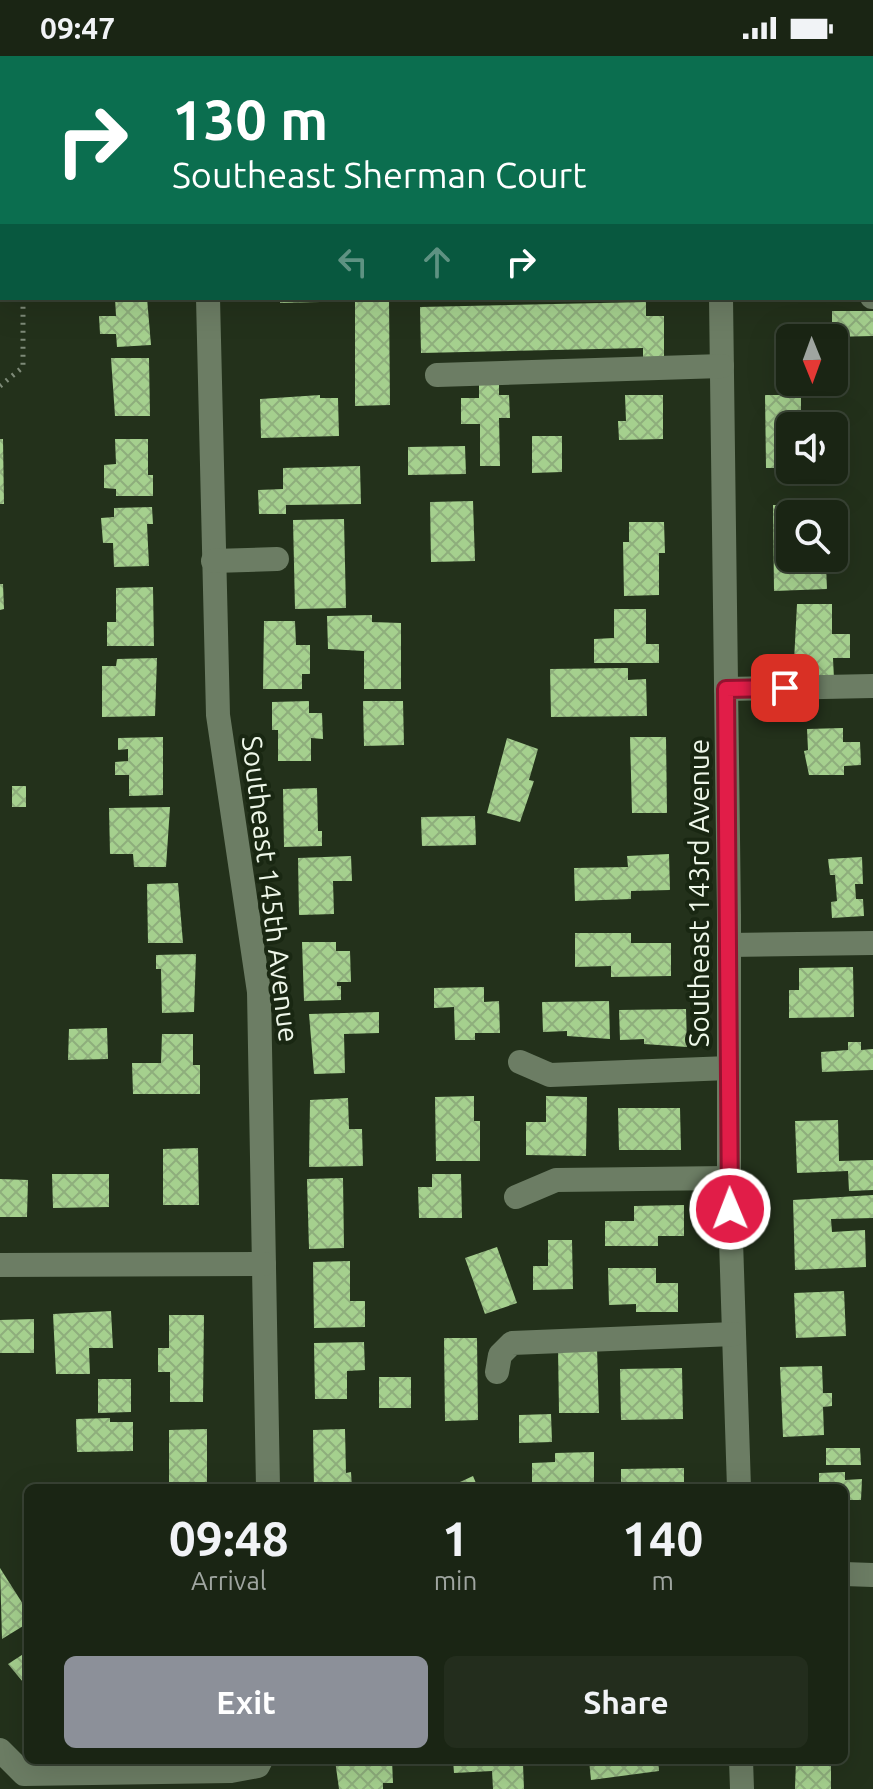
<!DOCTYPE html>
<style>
:root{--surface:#1a2514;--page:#232d1d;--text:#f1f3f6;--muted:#9fa5a0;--line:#384234;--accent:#8c9099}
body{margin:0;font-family:Ubuntu,sans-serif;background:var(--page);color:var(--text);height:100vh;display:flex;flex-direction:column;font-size:30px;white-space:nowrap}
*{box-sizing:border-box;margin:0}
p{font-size:26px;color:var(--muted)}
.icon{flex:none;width:44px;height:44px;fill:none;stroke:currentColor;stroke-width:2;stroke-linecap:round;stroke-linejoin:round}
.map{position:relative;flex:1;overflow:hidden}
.panel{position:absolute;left:24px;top:1428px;width:824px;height:280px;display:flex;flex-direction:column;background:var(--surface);border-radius:12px;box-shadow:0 8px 32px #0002,0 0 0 2px var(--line)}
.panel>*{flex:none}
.banner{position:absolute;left:0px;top:0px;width:874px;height:244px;box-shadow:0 8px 32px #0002,0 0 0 2px var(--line);background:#0b6e4f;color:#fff;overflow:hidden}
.needle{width:52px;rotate:179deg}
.tools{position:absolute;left:776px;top:268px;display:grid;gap:16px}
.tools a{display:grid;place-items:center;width:72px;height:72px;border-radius:12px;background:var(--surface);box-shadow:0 8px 32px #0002,0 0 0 2px var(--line);font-size:40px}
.pin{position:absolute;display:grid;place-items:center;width:68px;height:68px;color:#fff;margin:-34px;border-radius:16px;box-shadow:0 4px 12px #0006}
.me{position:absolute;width:88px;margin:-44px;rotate:359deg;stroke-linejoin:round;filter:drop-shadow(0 0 6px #0008)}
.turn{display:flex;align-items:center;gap:28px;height:168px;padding:0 40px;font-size:36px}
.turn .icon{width:104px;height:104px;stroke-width:2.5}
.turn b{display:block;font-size:56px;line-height:68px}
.lanes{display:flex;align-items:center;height:76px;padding:0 40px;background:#0003;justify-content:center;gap:40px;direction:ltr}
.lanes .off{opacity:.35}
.eta{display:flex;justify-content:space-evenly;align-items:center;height:136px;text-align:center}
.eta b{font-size:48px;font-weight:600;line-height:56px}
.cta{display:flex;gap:16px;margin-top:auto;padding:16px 40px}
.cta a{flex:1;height:92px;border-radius:12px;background:var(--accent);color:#fff;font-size:32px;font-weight:600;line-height:92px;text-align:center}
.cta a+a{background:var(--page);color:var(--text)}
.status{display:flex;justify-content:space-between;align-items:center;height:56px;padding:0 40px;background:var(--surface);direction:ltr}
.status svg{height:22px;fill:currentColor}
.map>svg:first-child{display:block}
.building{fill:url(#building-cross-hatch)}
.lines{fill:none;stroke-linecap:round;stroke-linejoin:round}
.path{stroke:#7e8a78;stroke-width:5;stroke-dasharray:2 6;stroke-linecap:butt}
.minor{stroke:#6c7d64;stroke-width:24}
.major{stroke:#8f93b6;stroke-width:24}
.route-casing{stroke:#92132f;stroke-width:20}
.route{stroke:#e11d48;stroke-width:14}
.labels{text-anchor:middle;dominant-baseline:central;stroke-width:8;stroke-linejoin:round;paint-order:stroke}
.street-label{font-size:28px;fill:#eef7e9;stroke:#192712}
</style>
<div class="status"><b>09:47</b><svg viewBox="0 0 49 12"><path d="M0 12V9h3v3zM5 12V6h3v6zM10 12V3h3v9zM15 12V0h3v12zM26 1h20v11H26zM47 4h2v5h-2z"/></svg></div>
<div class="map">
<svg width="873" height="1733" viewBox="0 0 873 1733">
<defs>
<pattern id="building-cross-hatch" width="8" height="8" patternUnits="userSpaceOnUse" patternTransform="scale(2)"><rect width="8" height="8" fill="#a5d08e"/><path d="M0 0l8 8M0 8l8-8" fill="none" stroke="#8eae7c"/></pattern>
</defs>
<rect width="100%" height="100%" fill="#23311b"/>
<g class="building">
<polygon points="115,242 147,242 151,289 117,291 116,278 100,278 99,260 116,260"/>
<polygon points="280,242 320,242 320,246 280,247"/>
<polygon points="355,242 389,242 390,349 355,350"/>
<polygon points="646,246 646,260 664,260 664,301 643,301 643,292 421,297 420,251"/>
<polygon points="832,255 873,255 873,280 832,281"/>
<polygon points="111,302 149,302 150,360 115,360"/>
<polygon points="479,329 499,329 499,339 509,339 510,362 499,362 500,410 480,410 480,368 461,368 461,342 479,342"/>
<polygon points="320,339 320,342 338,342 339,380 261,382 260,343"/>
<polygon points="625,339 663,339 663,383 619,384 618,365 626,365"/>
<polygon points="765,339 801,339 801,370 790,370 790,412 766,412"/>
<polygon points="532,380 562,380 562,416 532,417"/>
<polygon points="0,383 3,383 4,448 0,448"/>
<polygon points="115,383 148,383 148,419 153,419 153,440 116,440 116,433 104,432 104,409 116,408"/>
<polygon points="465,390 466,418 408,419 408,391"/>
<polygon points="360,410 361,448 286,449 286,458 259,458 258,434 283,433 283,412"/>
<polygon points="473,445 475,505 431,506 430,446"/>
<polygon points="773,449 829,449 829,458 790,458 790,502 830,502 830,510 826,510 827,533 774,535"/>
<polygon points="152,451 153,468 147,468 149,510 114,511 113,487 103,487 101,462 114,461 114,452"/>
<polygon points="344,463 346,552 295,553 293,464"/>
<polygon points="629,466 664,466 665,497 659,497 659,539 624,540 623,486 629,486"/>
<polygon points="0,528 3,528 4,553 0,554"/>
<polygon points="153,531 154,590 107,590 107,566 116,566 116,532"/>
<polygon points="797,548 832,548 832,578 850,578 850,602 833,602 834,623 799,624 799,604 794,605"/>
<polygon points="614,553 646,553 646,588 659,588 659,607 594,607 594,583 614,582"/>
<polygon points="372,559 372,566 401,567 401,633 364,633 364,595 328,593 327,560"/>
<polygon points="264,565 295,565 296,589 310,589 310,618 302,618 302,633 263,633"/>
<polygon points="157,602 155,660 102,661 102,610 116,610 117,603"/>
<polygon points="624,612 628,612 628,624 646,623 647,660 551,661 550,613"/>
<polygon points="309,645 309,657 322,657 323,683 311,682 311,705 278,705 278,674 272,674 272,646"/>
<polygon points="363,645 403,645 404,689 364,690"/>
<polygon points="843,672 843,686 860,686 861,709 844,710 844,719 809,719 804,695 808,694 807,673"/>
<polygon points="163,681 163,739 129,740 129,719 115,719 115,706 128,705 128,693 118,694 118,682"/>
<polygon points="630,681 666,681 667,757 632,757"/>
<polygon points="507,682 538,693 529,724 534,725 520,766 487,757"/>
<rect x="12" y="730" width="14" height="21"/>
<polygon points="317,732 318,775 322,775 322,790 284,791 283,733"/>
<polygon points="170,751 166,811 134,811 133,798 110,798 109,752"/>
<polygon points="475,760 476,789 422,790 421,761"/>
<polygon points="669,798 670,834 631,835 631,843 575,845 574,812 628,811 627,800"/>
<polygon points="351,800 352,825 333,825 334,858 299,859 298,802"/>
<polygon points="862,801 863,828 855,828 856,843 863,843 864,860 832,862 831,846 837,845 835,819 830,819 828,803"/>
<polygon points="178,827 183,887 148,887 147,828"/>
<polygon points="575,877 631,877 631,887 671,887 671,920 611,921 611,910 575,911"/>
<polygon points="302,886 336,886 336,895 350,895 351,926 337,926 337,930 341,930 341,944 304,945"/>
<polygon points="196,898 194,956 162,957 161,913 156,913 156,899"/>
<polygon points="853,911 854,961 789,962 789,934 799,934 799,912"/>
<polygon points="484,931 484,946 499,945 500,977 475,977 475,984 455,984 454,951 434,952 434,932"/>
<polygon points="609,945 610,983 567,980 567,975 543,976 542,946"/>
<polygon points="686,953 687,991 644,988 644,983 620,984 619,954"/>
<polygon points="379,956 379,977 344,978 345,1017 314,1018 309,958"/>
<polygon points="107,972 108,1003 68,1004 69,973"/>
<polygon points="162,978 193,978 193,1009 200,1009 200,1038 133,1038 132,1007 161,1007"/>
<polygon points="848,986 861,986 861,994 873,993 873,1014 822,1016 821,996 848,994"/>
<polygon points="474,1040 474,1065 480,1065 480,1105 436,1105 435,1041"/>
<polygon points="546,1040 587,1041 586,1100 526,1099 526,1066 546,1066"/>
<polygon points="348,1042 349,1073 362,1073 363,1110 309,1111 310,1044"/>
<polygon points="618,1052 680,1052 681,1094 619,1094"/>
<polygon points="838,1064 839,1105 873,1104 873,1134 849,1135 848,1115 797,1117 795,1065"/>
<polygon points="198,1092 199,1149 163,1149 163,1093"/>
<polygon points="52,1118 109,1118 109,1151 53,1152"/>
<polygon points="432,1118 461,1118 462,1162 419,1162 418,1131 432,1131"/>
<polygon points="343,1122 344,1192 309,1193 307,1123"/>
<polygon points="0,1123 28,1124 27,1161 0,1161"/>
<polygon points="873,1139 873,1162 831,1163 832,1176 865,1174 866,1211 795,1214 793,1144"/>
<polygon points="684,1149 684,1180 658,1180 658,1190 605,1190 605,1165 634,1165 634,1150"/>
<polygon points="548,1184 572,1184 573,1233 533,1234 533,1210 548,1210"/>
<polygon points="497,1191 517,1247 485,1258 465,1202"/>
<polygon points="350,1205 350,1245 365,1245 365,1271 314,1272 313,1206"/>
<polygon points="608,1212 656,1212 656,1227 678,1227 678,1256 636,1256 636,1248 609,1249"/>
<polygon points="844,1235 846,1280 796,1282 794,1237"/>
<polygon points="111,1255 113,1292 89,1292 90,1318 56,1318 53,1258"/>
<polygon points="169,1259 204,1259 203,1346 170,1346 170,1316 158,1316 158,1292 169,1292"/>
<polygon points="34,1263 34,1297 0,1297 0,1264"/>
<polygon points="444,1282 477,1282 478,1364 445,1365"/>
<polygon points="364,1286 365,1314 347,1315 347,1343 315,1343 314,1287"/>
<polygon points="558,1293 597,1293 599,1357 559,1357"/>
<polygon points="822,1310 823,1337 832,1337 832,1350 823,1351 824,1379 783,1381 780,1311"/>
<polygon points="682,1312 683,1363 621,1364 620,1313"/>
<rect x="379" y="1321" width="32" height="31"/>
<polygon points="98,1323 131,1323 131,1356 98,1357"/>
<polygon points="551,1358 552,1386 519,1387 519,1359"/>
<polygon points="110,1362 110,1366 133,1366 133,1395 77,1396 76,1363"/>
<polygon points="207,1373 207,1430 169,1431 169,1374"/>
<polygon points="345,1373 346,1417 351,1416 352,1432 314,1432 313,1374"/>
<polygon points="826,1392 860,1392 861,1409 826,1409"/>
<polygon points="594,1396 594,1432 532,1432 532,1407 555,1406 555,1397"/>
<polygon points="684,1412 684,1432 621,1432 621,1413"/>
<polygon points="845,1416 845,1424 862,1423 861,1444 844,1444 844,1432 819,1432 819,1417"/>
<polygon points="473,1420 478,1432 447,1432"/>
<polygon points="0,1512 28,1556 28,1567 2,1583"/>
<polygon points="28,1595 28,1632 8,1608"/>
<polygon points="335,1704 392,1704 393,1727 383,1727 383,1733 339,1733"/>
<polygon points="453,1704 512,1704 512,1708 523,1708 524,1733 493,1733 492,1715 454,1717"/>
<polygon points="589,1704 658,1704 659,1715 591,1724"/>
<polygon points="796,1704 831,1704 831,1733 795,1733"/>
</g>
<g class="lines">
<polyline class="path" points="0,330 23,311 23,242"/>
<g class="minor">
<polyline points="191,0 192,2"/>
<polyline points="271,0 271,2"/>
<polyline points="372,0 372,2"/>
<polyline points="473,0 473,2"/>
<polyline points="526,0 526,2"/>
<polyline points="713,0 713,2"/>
<polyline points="872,73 873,73"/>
<polyline points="0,202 2,202"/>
<polyline points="872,241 873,241"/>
<polyline points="208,242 218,659 259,936 268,1432"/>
<polyline points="721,242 729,859 729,1122 739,1432"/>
<polyline points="437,319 722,310"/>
<polyline points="213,505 277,503"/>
<polyline points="726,633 873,630"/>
<polyline points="729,889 873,887"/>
<polyline points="520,1006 550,1019 729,1012"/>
<polyline points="516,1141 556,1124 729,1122"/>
<polyline points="0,1209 264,1208"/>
<polyline points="497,1316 500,1299 512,1287 734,1278"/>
<polyline points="844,1518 873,1519"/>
<polyline points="0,1694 24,1718 231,1715 258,1710 261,1704"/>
<polyline points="741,1704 742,1733"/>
</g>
<g class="major">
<polyline points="210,2 255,0"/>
<polyline points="0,11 2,11"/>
</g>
</g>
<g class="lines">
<defs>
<polyline id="route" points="730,1153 726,633 785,632"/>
</defs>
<use href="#route" class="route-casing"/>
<use href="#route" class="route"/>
</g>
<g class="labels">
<g class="street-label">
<text transform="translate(271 833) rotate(83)">Southeast 145th Avenue</text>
<text transform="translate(698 837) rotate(-90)">Southeast 143rd Avenue</text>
</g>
</g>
</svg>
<div class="tools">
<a><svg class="needle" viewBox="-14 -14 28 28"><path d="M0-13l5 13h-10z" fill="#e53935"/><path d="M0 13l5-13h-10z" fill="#9fa5a0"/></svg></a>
<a><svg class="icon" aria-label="sound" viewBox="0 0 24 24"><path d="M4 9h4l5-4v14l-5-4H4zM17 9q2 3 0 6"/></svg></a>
<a><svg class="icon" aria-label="search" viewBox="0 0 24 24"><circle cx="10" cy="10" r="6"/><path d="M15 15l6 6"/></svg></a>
</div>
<div class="pin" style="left:785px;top:632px;background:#d93025"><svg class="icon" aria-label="arrive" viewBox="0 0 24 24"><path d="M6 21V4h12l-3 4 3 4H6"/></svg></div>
<svg class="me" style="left:730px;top:1153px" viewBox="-20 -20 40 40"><circle r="17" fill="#e11d48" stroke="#fff" stroke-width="3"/><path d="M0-11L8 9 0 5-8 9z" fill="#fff"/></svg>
<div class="banner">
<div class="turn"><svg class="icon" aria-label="right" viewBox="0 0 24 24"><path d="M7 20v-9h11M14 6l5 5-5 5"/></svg><div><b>130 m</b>Southeast Sherman Court</div></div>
<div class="lanes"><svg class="icon off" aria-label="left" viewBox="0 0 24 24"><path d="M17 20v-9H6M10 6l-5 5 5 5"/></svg><svg class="icon off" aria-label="ahead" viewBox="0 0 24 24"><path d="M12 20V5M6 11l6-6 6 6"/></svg><svg class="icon" aria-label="right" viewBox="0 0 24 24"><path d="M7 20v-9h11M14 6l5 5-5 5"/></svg></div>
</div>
<section class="panel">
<div class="eta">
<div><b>09:48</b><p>Arrival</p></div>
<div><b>1</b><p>min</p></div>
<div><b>140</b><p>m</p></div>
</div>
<div class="cta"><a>Exit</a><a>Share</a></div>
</section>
</div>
